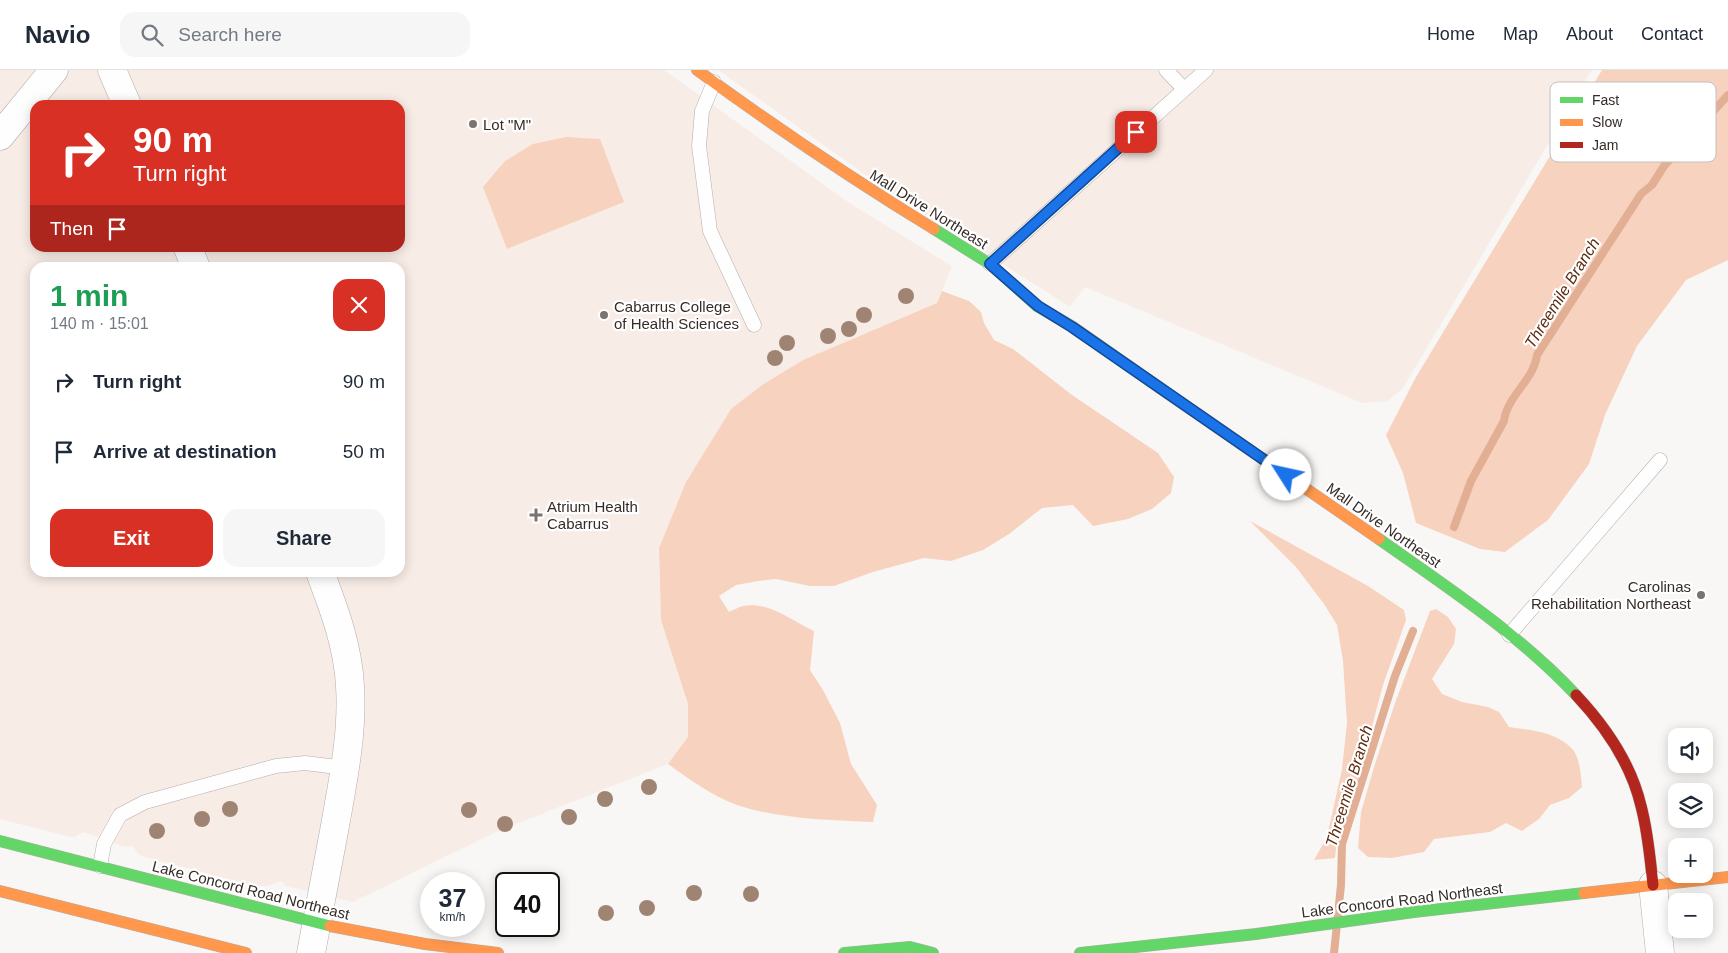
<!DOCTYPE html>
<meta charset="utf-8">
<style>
:root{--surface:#fff;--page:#f6f6f7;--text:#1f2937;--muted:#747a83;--line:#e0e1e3;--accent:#d93025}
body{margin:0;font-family:Arial,sans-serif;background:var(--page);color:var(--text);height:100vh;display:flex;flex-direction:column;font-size:19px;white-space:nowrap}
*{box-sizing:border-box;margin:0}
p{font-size:16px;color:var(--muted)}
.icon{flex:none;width:28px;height:28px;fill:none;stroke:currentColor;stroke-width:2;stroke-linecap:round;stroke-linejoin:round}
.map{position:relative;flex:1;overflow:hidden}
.panel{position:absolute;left:30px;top:192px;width:375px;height:315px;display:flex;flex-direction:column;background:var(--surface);border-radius:15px;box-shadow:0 2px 12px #0003}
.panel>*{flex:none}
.banner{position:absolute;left:30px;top:30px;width:375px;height:152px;border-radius:15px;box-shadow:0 2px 12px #0003;background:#d93025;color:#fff;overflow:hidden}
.fabs{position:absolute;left:1668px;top:658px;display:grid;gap:10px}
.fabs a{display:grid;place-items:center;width:45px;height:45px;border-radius:10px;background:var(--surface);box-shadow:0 2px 12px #0003;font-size:25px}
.speed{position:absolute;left:420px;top:802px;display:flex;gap:10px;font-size:25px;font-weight:700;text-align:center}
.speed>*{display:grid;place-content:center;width:65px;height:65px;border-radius:50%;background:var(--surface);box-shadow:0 2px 12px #0003;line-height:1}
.speed small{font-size:12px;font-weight:400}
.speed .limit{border:2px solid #111;border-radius:8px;background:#fff;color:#111}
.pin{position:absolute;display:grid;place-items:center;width:42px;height:42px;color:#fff;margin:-21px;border-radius:10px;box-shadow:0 2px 8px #0006}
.me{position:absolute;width:55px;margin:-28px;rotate:305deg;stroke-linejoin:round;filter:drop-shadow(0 0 4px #0008)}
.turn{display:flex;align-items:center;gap:18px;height:105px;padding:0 20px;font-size:22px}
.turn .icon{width:65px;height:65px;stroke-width:2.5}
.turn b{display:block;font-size:35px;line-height:42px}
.then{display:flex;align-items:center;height:48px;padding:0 20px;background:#0003;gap:10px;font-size:19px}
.round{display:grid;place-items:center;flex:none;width:52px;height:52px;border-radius:15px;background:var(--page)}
.headline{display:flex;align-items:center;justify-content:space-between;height:85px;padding:0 20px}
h1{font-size:30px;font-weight:800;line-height:38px;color:#1e9e55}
.cta{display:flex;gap:10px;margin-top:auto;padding:10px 20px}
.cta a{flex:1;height:58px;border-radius:15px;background:var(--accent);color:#fff;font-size:20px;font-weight:800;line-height:58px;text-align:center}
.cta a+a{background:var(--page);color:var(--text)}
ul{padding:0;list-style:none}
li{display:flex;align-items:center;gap:15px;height:70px;padding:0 20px}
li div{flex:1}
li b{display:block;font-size:19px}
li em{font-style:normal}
header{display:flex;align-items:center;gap:30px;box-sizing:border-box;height:70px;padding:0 25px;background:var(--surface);border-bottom:1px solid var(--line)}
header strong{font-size:24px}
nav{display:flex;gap:28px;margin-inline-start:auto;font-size:18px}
.search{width:350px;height:45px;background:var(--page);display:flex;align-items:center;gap:12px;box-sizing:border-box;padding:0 18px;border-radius:15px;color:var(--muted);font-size:19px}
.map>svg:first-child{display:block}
.built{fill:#f8ece6;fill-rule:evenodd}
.green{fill:#f7d2bf}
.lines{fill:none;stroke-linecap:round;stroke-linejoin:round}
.stream{stroke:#e3af94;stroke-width:8}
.lane-casing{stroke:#b3aeab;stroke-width:15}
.street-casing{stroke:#b3aeab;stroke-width:29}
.fast-casing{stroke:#b3aeab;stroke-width:12}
.slow-casing{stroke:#b3aeab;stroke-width:12}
.jam-casing{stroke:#b3aeab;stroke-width:12}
.lane{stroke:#fefefe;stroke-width:14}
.street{stroke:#fefefe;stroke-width:28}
.fast{stroke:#63d668;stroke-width:11}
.slow{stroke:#ff974d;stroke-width:11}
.jam{stroke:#b3261e;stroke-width:11}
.tree{fill:#9f8473}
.route-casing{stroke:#114b97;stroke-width:12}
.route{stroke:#1a73e8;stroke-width:9}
.poi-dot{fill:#7a736f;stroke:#fff;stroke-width:2}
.labels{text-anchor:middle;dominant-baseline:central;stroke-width:4.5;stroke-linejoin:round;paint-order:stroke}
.poi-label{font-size:15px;fill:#362c27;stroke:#fff;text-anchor:start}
.street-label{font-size:15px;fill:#362c27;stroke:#fff}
.water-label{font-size:16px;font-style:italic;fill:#5e2d11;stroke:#fff}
.key{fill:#fff;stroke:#c3c0be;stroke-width:1}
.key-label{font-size:14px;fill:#362c27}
</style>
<header>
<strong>Navio</strong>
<div class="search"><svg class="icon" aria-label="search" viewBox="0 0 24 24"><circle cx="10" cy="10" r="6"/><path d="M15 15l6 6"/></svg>Search here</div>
<nav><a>Home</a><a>Map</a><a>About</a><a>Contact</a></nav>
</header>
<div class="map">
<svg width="1728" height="883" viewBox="0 0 1728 883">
<rect width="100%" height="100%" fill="#f9f7f5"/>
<g class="built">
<path d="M0 0H664L851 134 952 196 937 233 803 290 762 315 731 339 686 412 659 478 661 550 688 634V667L668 694 496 762 353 832 286 816 282 811 268 816H256L144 787 138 784 133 776 124 777 83 762 75 767H70L0 749ZM35 35H400V178H35ZM35 198H400V502H35Z"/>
<polygon points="718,0 1592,0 1403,318 1388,331 1362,333 1085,217 1070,237 881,116"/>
</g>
<g class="green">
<polygon points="1602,0 1728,0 1728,190 1686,210 1637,276 1605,345 1589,394 1548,450 1505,482 1480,479 1416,453 1403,403 1386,365 1416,307"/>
<polygon points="566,67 600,69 624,132 507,179 483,117 505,91 533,74"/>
<path d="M942 221 969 231 981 242 984 253 994 270 1013 279 1072 325 1158 383 1174 407 1171 423 1152 439 1128 449 1093 456 1073 435 1042 438 1009 464 983 480 951 491 924 488 873 502 834 516H810L776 509 758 511 736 515 719 526 729 542C733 540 739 537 743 536 770 531 791 551 814 561L810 600 823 620 840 653 851 694 877 735 873 752C829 750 779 749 737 735 712 726 689 709 668 694L688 667V634L661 550 659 478 686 412 731 339 762 315 803 290 937 233Z"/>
<polygon points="1250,451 1368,516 1404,540 1406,550 1383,615 1351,736 1337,768 1335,788 1314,790 1327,767 1342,699 1347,653 1343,591 1337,555 1324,534 1296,497"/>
<path d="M1436 539 1448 547 1456 559 1454 574 1432 609 1442 624 1462 632 1488 637 1499 642 1509 657C1530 660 1558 662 1573 680 1580 688 1581 707 1582 717L1569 728 1550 735 1539 749 1522 761 1506 753 1490 762 1434 769 1424 782 1392 788 1368 787 1358 778 1361 742 1374 697 1395 633 1430 541Z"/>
</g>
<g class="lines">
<g class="stream">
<path d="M1454 457 1471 411 1504 351C1507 326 1534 310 1537 285L1641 124 1652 115 1664 96 1728 25"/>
<polyline points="1334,883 1341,815 1342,774 1395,606 1413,561"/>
</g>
<defs>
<g id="lane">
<polyline points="1166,0 1184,19"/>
<polyline points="714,12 702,41 699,76 710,161 754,255"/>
<polyline points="990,194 1206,0"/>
<polyline points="1509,565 1660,390"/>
<polyline points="100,796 104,774 120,745 145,732 276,696 305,693 345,698"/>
</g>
<g id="street">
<polyline points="112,0 127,35"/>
<polyline points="0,66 54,0"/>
<polyline points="188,178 196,198"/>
<polyline points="1653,815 1660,883"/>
<path d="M311 883C319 841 327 798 335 756 343 710 353 663 350 616 348 576 334 539 320 502"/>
</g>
<g id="fast">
<polyline points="934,159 990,194 1037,236 1073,257 1160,318"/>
<path d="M1379 469C1447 517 1519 564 1576 625"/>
<polyline points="0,771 330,856"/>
<polyline points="844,883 910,877 933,883"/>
<polyline points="1080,883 1256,864 1414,842 1584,823"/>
</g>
<g id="slow">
<path d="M697 0C774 56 852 109 934 159"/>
<polyline points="1160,318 1379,469"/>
<polyline points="0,821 246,883"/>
<polyline points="1584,823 1728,807"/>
<polyline points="330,856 425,874 498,883"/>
</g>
<path id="jam" d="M1576 625C1606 657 1631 693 1641 736 1648 762 1650 788 1653 815"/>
</defs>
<use href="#lane" class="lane-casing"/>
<use href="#street" class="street-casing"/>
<use href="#fast" class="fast-casing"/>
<use href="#slow" class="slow-casing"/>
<use href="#jam" class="jam-casing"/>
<use href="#lane" class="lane"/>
<use href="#street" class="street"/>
<use href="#fast" class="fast"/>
<use href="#slow" class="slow"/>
<use href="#jam" class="jam"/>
</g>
<g class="tree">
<circle cx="906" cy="226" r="8"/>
<circle cx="864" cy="245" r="8"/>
<circle cx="849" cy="259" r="8"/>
<circle cx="828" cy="266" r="8"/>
<circle cx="787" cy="273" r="8"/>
<circle cx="775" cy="288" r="8"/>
<circle cx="649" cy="717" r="8"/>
<circle cx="605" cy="729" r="8"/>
<circle cx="230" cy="739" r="8"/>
<circle cx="469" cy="740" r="8"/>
<circle cx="569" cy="747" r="8"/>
<circle cx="202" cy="749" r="8"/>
<circle cx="505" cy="754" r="8"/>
<circle cx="157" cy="761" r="8"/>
<circle cx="694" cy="823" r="8"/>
<circle cx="751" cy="824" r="8"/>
<circle cx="647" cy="838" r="8"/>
<circle cx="606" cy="843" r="8"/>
</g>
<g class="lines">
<defs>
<polyline id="route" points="1136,62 990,194 1038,236 1072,257 1286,405"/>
</defs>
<use href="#route" class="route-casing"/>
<use href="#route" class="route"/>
</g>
<g class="poi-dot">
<circle cx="473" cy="54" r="5"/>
<circle cx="604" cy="245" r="5"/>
<path d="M533.5 437.5h5v5h5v5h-5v5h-5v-5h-5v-5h5z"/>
<circle cx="1701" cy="525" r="5"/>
</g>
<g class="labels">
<g class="poi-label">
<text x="483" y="54">Lot "M"</text>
<text x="614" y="236">Cabarrus College<tspan x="614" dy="17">of Health Sciences</tspan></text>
<text x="547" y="436">Atrium Health<tspan x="547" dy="17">Cabarrus</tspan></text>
<text x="1691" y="516" text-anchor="end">Carolinas<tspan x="1691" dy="17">Rehabilitation Northeast</tspan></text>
</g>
<g class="street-label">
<text transform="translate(929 139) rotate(32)">Mall Drive Northeast</text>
<text transform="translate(1384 455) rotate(35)">Mall Drive Northeast</text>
<text transform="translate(251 820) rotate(14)">Lake Concord Road Northeast</text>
<text transform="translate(1402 830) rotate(-7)">Lake Concord Road Northeast</text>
</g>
<g class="water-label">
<text transform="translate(1562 223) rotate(-58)">Threemile Branch</text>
<text transform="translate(1349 716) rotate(-73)">Threemile Branch</text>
</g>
</g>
<rect x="1550" y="12" width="166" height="80" rx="8" class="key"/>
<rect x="1560" y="27" width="23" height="6" fill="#63d668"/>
<rect x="1560" y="49" width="23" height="7" fill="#ff974d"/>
<rect x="1560" y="72" width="23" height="6" fill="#b3261e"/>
<g class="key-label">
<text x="1592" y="35">Fast</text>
<text x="1592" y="57">Slow</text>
<text x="1592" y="80">Jam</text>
</g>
</svg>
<div class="fabs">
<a><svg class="icon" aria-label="sound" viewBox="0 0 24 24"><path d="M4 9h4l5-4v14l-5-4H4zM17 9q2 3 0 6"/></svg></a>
<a><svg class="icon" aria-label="layers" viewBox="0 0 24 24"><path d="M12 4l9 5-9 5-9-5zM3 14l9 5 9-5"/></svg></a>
<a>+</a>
<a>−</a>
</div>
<div class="speed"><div>37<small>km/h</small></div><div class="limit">40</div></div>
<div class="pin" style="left:1136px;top:62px;background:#d93025"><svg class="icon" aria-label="arrive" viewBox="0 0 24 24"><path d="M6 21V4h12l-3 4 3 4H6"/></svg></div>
<svg class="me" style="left:1286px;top:405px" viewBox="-20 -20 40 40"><circle r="19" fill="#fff"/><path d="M0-13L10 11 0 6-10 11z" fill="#1a73e8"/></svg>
<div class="banner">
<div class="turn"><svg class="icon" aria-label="right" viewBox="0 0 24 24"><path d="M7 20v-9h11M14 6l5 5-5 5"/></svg><div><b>90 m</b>Turn right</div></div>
<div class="then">Then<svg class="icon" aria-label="arrive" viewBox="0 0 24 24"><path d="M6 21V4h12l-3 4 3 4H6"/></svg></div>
</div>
<section class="panel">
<div class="headline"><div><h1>1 min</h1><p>140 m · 15:01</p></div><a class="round" style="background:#d93025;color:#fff"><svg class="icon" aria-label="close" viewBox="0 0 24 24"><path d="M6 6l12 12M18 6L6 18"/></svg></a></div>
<ul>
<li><svg class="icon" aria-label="right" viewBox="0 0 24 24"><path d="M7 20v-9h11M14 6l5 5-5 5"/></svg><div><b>Turn right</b></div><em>90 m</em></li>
<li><svg class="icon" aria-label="arrive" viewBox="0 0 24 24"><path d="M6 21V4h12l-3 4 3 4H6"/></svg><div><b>Arrive at destination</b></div><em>50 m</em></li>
</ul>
<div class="cta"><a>Exit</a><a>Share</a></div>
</section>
</div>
